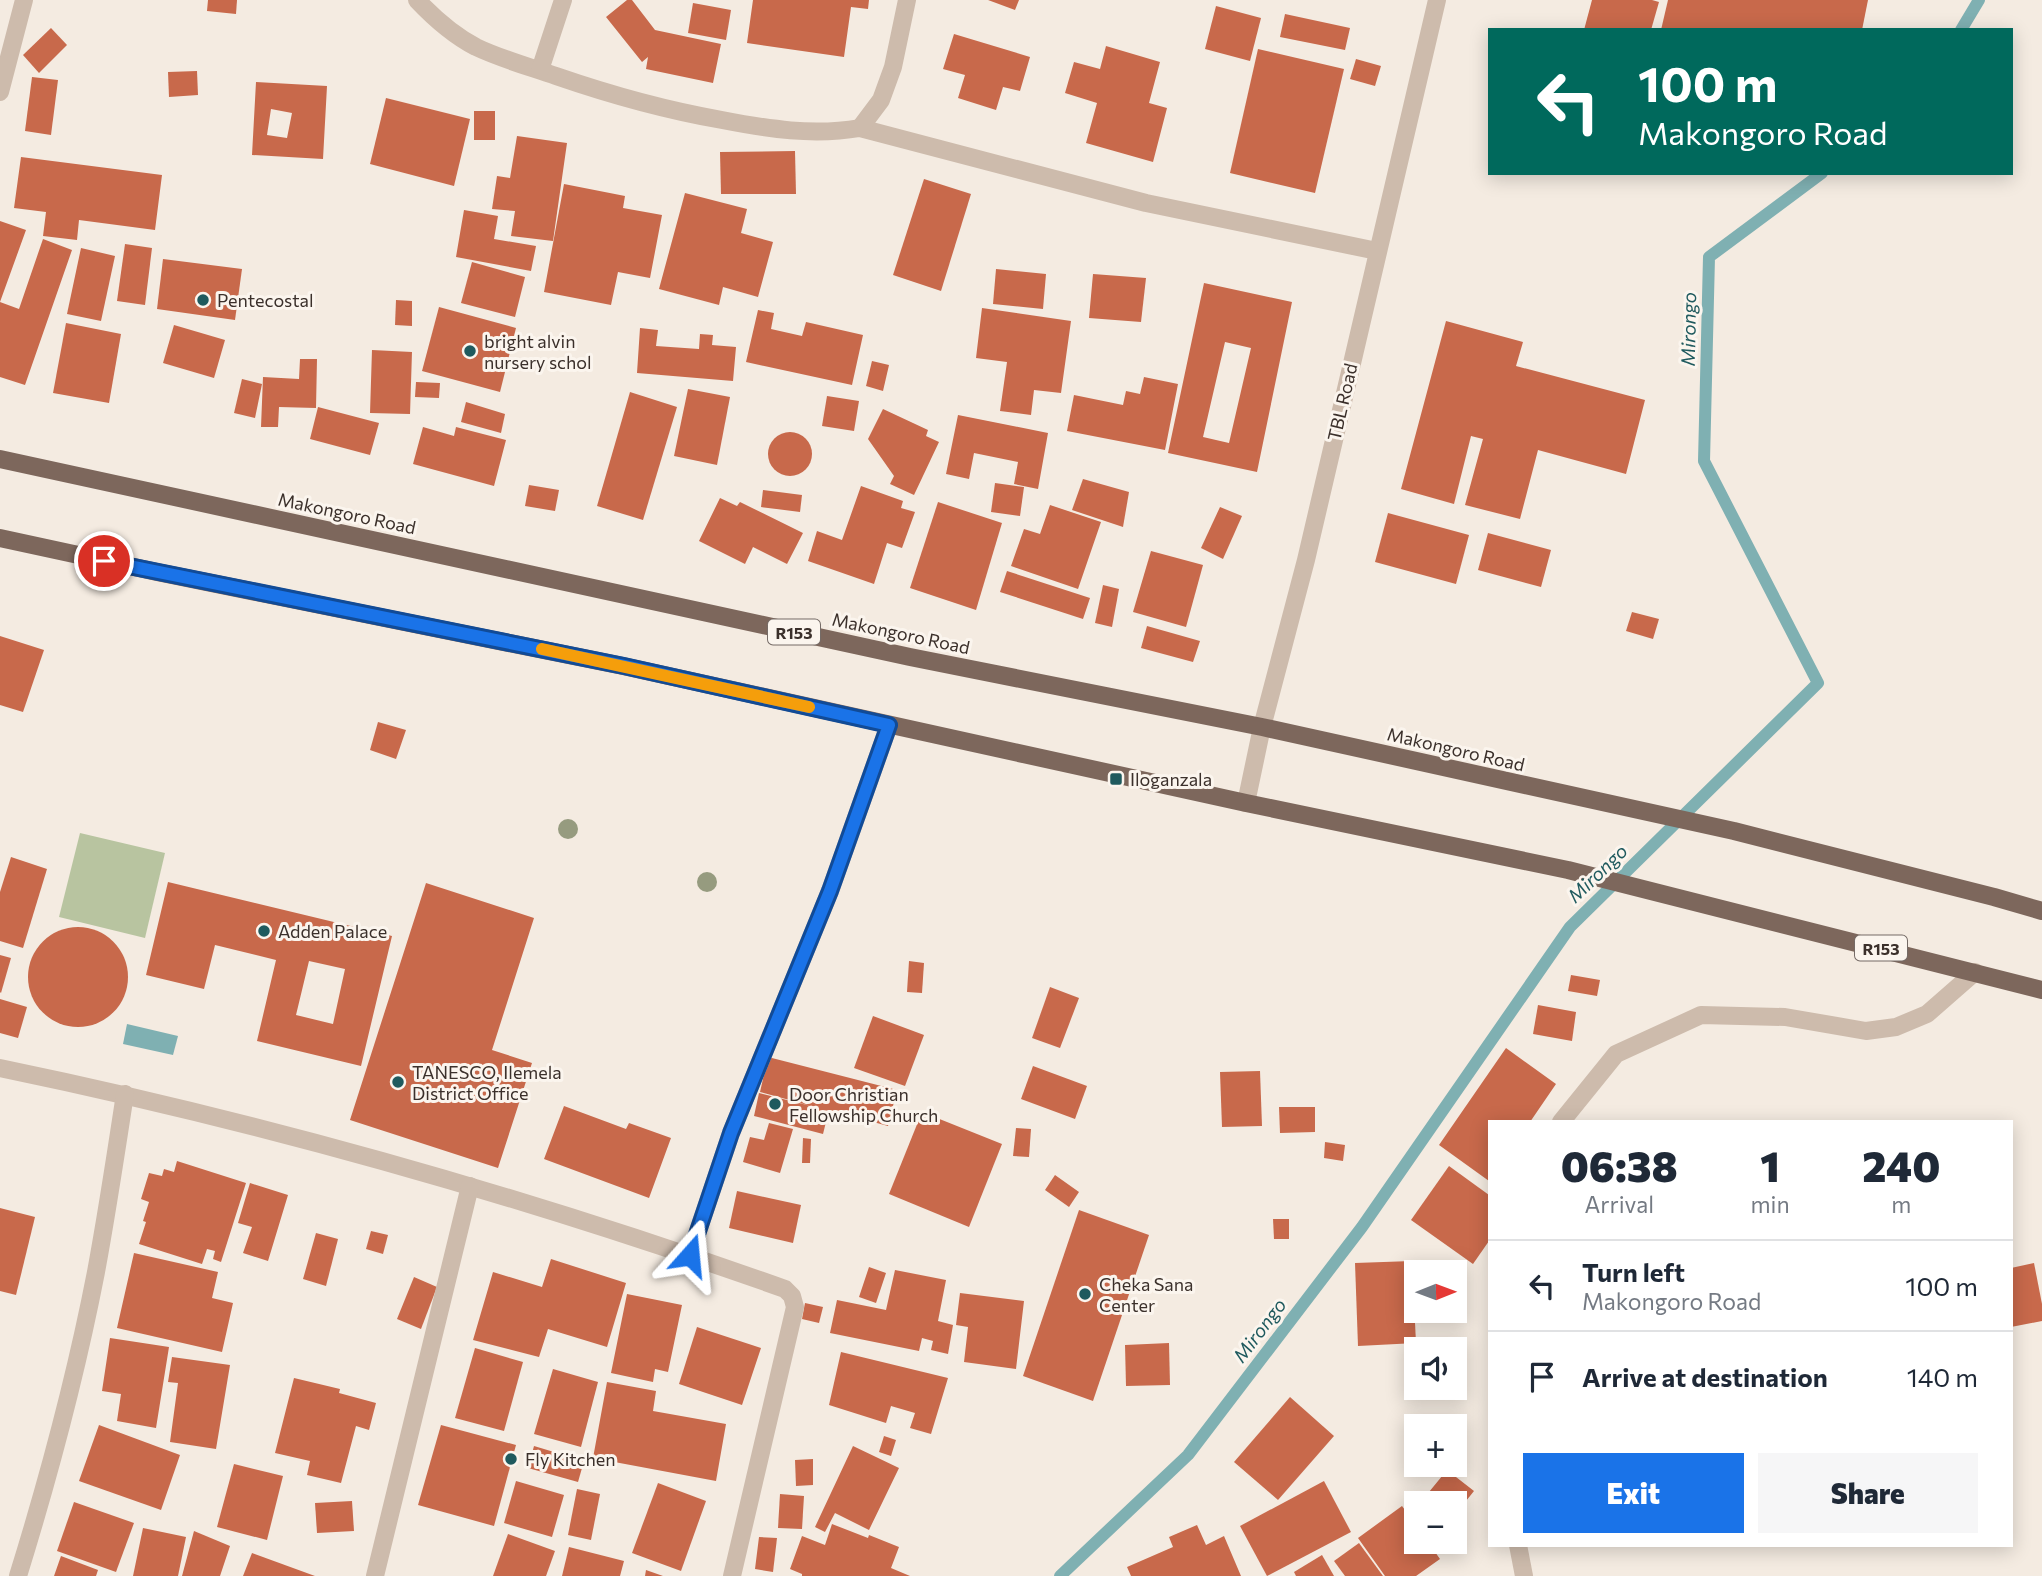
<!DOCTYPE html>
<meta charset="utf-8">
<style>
:root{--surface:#fff;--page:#f6f6f7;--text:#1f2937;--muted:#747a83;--line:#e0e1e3;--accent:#1a73e8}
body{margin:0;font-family:Commissioner,sans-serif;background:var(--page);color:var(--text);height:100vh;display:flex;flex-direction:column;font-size:26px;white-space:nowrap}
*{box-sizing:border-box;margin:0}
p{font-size:23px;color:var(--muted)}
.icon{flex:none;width:38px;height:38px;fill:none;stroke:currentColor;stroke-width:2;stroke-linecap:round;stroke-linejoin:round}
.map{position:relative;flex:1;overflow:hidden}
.panel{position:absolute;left:1488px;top:1120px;width:525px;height:427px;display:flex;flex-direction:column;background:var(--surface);border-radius:0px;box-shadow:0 4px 18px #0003}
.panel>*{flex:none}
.guide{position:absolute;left:1488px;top:28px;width:525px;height:147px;border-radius:0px;box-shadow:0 4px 18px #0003;background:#00695c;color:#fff;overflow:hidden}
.needle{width:46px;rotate:89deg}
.tools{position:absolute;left:1404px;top:1260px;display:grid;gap:14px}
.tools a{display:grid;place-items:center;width:63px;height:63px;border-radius:0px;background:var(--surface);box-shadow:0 4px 18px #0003;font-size:35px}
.pin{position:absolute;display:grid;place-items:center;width:60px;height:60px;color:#fff;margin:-30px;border:4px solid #fff;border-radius:50%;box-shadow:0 2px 7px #0007}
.me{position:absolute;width:77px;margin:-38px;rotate:18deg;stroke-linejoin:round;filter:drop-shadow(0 0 5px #0008)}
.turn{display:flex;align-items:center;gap:24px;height:147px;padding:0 35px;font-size:32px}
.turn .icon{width:91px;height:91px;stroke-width:2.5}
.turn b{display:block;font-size:49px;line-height:60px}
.eta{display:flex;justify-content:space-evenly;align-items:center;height:119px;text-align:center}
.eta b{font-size:42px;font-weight:800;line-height:49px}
.primary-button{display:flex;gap:14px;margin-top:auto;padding:14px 35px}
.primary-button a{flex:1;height:80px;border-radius:0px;background:var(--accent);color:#fff;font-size:28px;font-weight:800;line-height:80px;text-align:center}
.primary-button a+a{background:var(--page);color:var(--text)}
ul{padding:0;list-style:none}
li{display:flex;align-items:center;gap:21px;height:91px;padding:0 35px;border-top:2px solid var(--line)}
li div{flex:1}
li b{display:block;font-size:26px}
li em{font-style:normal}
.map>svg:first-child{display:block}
.green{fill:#b8c4a0}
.water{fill:#7fb0b2}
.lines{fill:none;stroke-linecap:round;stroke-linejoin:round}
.stream{stroke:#7fb0b2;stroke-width:12}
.building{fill:#c8694b;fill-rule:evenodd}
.minor{stroke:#cdbbac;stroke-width:18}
.major{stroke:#7d675c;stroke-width:18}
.tree{fill:#969b7f}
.route-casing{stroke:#114b97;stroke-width:18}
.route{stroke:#1a73e8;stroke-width:12}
.slow{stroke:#f59e0b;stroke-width:12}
.poi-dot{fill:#1f5a5e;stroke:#fbf5ee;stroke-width:2.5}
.labels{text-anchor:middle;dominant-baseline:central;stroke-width:6;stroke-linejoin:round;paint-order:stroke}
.shield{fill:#fbf5ee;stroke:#756b66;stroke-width:2}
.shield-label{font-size:16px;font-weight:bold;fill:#3b302b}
.poi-label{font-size:18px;fill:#3b302b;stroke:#fbf5ee;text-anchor:start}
.street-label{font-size:18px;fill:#3b302b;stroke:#fbf5ee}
.water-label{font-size:19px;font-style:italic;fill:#1f5a5e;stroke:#fbf5ee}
</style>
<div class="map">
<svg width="2042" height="1576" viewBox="0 0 2042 1576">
<rect width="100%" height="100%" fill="#f4ebe1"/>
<polygon class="green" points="80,833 165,853 145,938 59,917"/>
<polygon class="water" points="127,1024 178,1036 173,1055 123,1044"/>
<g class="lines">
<g class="stream">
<polyline points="1961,30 1979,0"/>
<polyline points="1060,1576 1188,1455 1362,1227 1570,927 1818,683 1704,461 1709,257 1822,173"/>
</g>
</g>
<g class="building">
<polygon points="208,0 237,0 236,14 207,11"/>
<polygon points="627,0 632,0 655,30 721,44 713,83 646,69 648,57 642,62 606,17"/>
<polygon points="753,0 869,0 868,9 851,7 844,57 747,43"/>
<polygon points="988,0 1019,0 1015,10"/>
<polygon points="1592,0 1652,0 1659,2 1651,30 1584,30"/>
<polygon points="1668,0 1868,0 1862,30 1661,30"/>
<polygon points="693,3 731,10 726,40 688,33"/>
<polygon points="1216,6 1261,18 1250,61 1205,49"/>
<polygon points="1285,14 1350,28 1345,50 1280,37"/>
<polygon points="51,28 67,45 39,73 23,55"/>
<polygon points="954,34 1030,57 1020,91 1003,87 996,110 958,98 965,75 943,69"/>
<polygon points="1106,46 1160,62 1149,103 1167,108 1153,162 1086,143 1097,103 1065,93 1074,62 1100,69"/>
<polygon points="1258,49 1344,69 1315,193 1230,173"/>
<polygon points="1356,59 1381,66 1375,86 1350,79"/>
<polygon points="197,71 198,95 169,97 168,72"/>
<polygon points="32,77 58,80 51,135 25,131"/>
<path d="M256 82 327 86 323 159 252 155ZM271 109 292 113 287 138 267 135Z"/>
<polygon points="386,98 470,119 454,186 370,164"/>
<rect x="474" y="111" width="21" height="29"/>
<polygon points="517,136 567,143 553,241 511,236 515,211 492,209 497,176 510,178"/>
<polygon points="795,151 796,194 721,194 720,152"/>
<polygon points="21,157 162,175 155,230 79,220 77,240 43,236 46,212 14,208"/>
<polygon points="924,179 971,194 941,291 893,275"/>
<polygon points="564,184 625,196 623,208 662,215 650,278 618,272 611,305 544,292"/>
<polygon points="685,193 747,209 741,233 773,242 758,297 723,287 719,305 659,289"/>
<polygon points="464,210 498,216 494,239 536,246 531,271 456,257"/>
<polygon points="0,221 26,230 0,302 19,309 43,239 72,250 25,385 0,377"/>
<polygon points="125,244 152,248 145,305 117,301"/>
<polygon points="81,248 115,256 101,321 67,314"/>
<polygon points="163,259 242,269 235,320 157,309"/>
<polygon points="472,262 525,277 515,317 461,303"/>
<polygon points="996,269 1046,274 1043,309 993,304"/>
<polygon points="1093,274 1146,278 1141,322 1089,318"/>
<path d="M1204 283 1292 302 1257 472 1168 453ZM1225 342 1251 348 1229 443 1203 437Z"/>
<polygon points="396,300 412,301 412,326 395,325"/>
<polygon points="439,307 516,328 500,392 422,371"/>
<polygon points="982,308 1071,321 1061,393 1034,390 1031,415 1000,411 1007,362 976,358"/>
<polygon points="758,310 774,313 771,329 802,336 806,322 863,335 852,385 746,362"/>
<polygon points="1446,321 1523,342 1516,366 1645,400 1626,474 1538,450 1520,519 1465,505 1483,439 1471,436 1454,504 1401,489"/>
<polygon points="66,323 121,334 109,403 53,393"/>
<polygon points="174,325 225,340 214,378 163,363"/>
<polygon points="640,328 658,330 656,346 699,349 700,334 713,335 712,345 736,347 733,381 637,373"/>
<polygon points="372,350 412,352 410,414 370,413"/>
<polygon points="300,359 317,359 316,408 279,407 278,427 261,427 263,377 299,379"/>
<polygon points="872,361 889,365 883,391 866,386"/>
<polygon points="1144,377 1178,384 1165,450 1067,431 1074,395 1123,405 1126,391 1140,394"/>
<polygon points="242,379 262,384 255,418 234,413"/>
<polygon points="416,382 440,383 439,398 415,397"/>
<polygon points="688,389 730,397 717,465 674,456"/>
<polygon points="630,392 677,407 643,520 597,506"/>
<polygon points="827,396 859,401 854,431 822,426"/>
<polygon points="466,402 505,414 501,433 461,422"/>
<polygon points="318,407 379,423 370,455 310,439"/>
<polygon points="883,409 928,430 926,436 939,442 914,495 890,484 894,476 868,439"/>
<polygon points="958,415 1048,433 1038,489 1014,484 1018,462 974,453 969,479 946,474"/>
<polygon points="423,427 454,436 456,427 506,440 494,486 413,464"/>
<circle cx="790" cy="454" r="22"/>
<polygon points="1083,479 1129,492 1123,527 1072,510"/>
<polygon points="995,483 1024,487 1020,516 991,512"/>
<polygon points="529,485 559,490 555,511 525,506"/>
<polygon points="861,486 903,501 901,508 915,512 902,548 887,543 874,584 808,561 817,531 842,540"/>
<polygon points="763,490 802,495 800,512 761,507"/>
<polygon points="720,498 737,506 740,502 803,533 787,564 753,547 745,564 699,541"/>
<polygon points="938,502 1002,523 976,610 910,588"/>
<polygon points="1050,505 1101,522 1078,589 1011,566 1024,529 1040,534"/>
<polygon points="1220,507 1242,516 1223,559 1201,548"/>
<polygon points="1388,513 1469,535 1456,584 1375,562"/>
<polygon points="1488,533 1551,550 1541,587 1478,570"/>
<polygon points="1151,551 1203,565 1186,627 1133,612"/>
<polygon points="1007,571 1090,598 1083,619 1000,592"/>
<polygon points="1103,585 1119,589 1112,627 1095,623"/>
<polygon points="1632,612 1659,619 1653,639 1626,631"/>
<polygon points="1147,626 1200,641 1193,662 1141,648"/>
<polygon points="0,636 44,650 23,712 0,705"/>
<polygon points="378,722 406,730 396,759 370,750"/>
<polygon points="11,857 47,869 23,948 0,941 0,892"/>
<path d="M168 882 392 936 361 1066 257 1041 276 960 215 945 204 989 146 975ZM309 961 345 969 333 1024 296 1015Z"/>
<polygon points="426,883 534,918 492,1050 532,1063 498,1168 350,1120"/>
<circle cx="78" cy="977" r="50"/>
<polygon points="0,955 11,958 1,993 0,992"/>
<polygon points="909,961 924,963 922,993 907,992"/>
<polygon points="1571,975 1600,980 1597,996 1568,991"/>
<polygon points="1050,987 1079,998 1060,1048 1032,1038"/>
<polygon points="0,999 27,1007 18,1038 0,1033"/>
<polygon points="1538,1005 1576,1012 1572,1041 1533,1034"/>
<polygon points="873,1016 924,1035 905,1086 854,1068"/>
<polygon points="1506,1048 1556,1084 1530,1122 1489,1122 1489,1181 1439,1145"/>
<polygon points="768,1057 897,1090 888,1126 829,1110 823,1134 754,1116 759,1093 815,1107 760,1092"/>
<polygon points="1033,1066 1087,1086 1075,1119 1021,1099"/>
<polygon points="1260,1071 1262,1126 1222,1127 1220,1072"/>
<polygon points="564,1106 626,1129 629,1123 671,1138 649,1198 544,1159"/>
<polygon points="1279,1107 1315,1107 1315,1132 1280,1133"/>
<polygon points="922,1112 1002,1144 969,1227 889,1194"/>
<polygon points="769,1123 793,1129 780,1173 743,1162 750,1137 764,1140"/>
<polygon points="1016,1128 1031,1129 1029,1157 1013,1156"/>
<polygon points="803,1138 811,1139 810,1163 802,1163"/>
<polygon points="1325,1142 1345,1145 1343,1161 1324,1158"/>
<polygon points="177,1161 246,1183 221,1262 213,1259 215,1251 207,1249 202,1264 139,1244 146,1222 143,1221 149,1202 141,1199 149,1173 162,1176 164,1169 174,1172"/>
<polygon points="1449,1166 1489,1195 1489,1241 1473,1264 1411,1220"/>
<polygon points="1055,1175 1079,1192 1069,1207 1045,1190"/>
<polygon points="250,1183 288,1195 268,1261 243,1253 252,1227 238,1223"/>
<polygon points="737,1191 801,1205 793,1243 729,1228"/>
<polygon points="0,1208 35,1217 16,1295 0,1291"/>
<polygon points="1079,1210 1149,1235 1093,1401 1023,1376"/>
<polygon points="1273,1219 1289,1219 1289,1239 1274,1239"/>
<polygon points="371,1231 388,1235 383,1254 366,1249"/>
<polygon points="316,1233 338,1239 326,1286 303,1279"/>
<polygon points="134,1253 218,1272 212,1298 233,1303 222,1352 117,1328"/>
<polygon points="551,1259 626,1283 607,1347 548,1329 539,1357 473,1340 493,1272 542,1287"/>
<polygon points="1412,1261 1416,1343 1358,1346 1355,1263"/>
<polygon points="2034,1263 2042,1304 2042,1321 2011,1327 2011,1268"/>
<polygon points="869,1267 886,1273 876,1303 859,1297"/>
<polygon points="895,1270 946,1280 938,1321 953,1325 948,1354 931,1350 933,1341 922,1338 919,1351 830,1333 837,1300 886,1310"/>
<polygon points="414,1277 437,1287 421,1329 397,1319"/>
<polygon points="960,1293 1024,1301 1016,1369 964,1362 968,1327 956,1325"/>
<polygon points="627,1294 682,1305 668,1372 655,1369 653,1382 611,1373"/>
<polygon points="805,1303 823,1307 819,1323 802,1319"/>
<polygon points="697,1327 761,1348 742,1405 679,1384"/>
<polygon points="110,1338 169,1347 156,1428 117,1421 121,1394 102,1391"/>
<polygon points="1169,1343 1170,1385 1126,1386 1125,1345"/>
<polygon points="475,1348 523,1362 504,1431 455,1418"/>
<polygon points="841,1352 948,1378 931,1434 910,1428 915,1413 891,1406 886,1423 829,1405"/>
<polygon points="172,1357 230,1365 216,1449 170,1442 178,1383 168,1382"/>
<polygon points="553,1369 598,1382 581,1447 534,1434"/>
<polygon points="294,1378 340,1389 339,1393 376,1403 369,1430 356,1426 341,1483 307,1475 310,1461 275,1453"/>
<polygon points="607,1382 656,1391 653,1411 726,1424 716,1481 593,1458"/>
<polygon points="1290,1397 1334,1436 1278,1500 1234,1462"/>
<polygon points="99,1425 180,1455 161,1510 79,1481"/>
<polygon points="441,1425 516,1445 494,1526 418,1505"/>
<polygon points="884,1436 896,1440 891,1456 879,1452"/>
<polygon points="534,1446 584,1461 578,1482 528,1468"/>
<polygon points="853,1446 899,1468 869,1530 835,1513 825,1532 815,1527"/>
<polygon points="813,1459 813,1485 796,1486 795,1460"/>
<polygon points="234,1464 283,1476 267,1540 217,1527"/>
<polygon points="1447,1470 1474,1491 1454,1516 1454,1503 1420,1503"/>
<polygon points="516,1481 564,1495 552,1537 504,1523"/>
<polygon points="1324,1481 1351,1532 1267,1576 1240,1526"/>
<polygon points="658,1483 706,1501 681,1571 632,1553"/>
<polygon points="577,1489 600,1494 591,1540 568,1535"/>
<polygon points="780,1494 804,1496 802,1529 778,1528"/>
<polygon points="352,1501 354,1531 317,1533 315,1503"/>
<polygon points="74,1502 134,1523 116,1572 57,1551"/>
<polygon points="1402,1506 1416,1525 1416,1542 1428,1542 1440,1559 1416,1576 1385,1576 1358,1538"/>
<polygon points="832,1524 868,1538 869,1535 899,1547 891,1568 910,1576 802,1576 802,1574 790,1569 802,1536 825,1545"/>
<polygon points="1197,1525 1206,1545 1224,1536 1241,1576 1131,1576 1127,1567 1173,1547 1169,1537"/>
<polygon points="143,1528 186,1537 178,1576 133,1576"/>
<polygon points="194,1531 230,1546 220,1576 182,1576"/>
<polygon points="508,1534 555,1551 546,1576 493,1576"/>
<polygon points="759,1537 777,1538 773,1572 755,1569"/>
<polygon points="1359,1543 1383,1576 1345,1576 1334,1561"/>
<polygon points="569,1547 624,1561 620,1576 562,1576"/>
<polygon points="252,1553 315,1576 243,1576"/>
<polygon points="1322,1555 1334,1576 1296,1576 1294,1572"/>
<polygon points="61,1556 98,1570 96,1576 54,1576"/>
<polygon points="646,1570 663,1576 645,1576"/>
</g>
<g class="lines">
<g class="minor">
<path d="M417 0C433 17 455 36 476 47 501 59 530 67 556 76 611 95 665 110 722 120 768 129 813 136 860 128L1146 203 1377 251"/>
<polyline points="540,70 563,0"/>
<polyline points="0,92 24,0"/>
<polyline points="860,128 881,100 893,67 907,0"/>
<polyline points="1246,803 1262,727 1306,560 1437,0"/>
<path d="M0 1068C266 1123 529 1198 785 1289L792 1296 795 1307 732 1576"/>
<polyline points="1561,1122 1616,1054 1701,1015 1785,1017 1866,1031 1896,1027 1927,1014 1975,972"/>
<polyline points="690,1255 731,1133 830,891 889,725"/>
<polyline points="1518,1545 1524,1576"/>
<path d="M18 1576C49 1476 76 1375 96 1272 107 1213 116 1153 125 1094"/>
<polyline points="375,1576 470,1186"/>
</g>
<g class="major">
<polyline points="0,459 910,657 1262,727 1734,831 1994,897 2042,911"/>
<polyline points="0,538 157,572 623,666 1246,803 1568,870 2042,990"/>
</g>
</g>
<g class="tree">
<circle cx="568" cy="829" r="10"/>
<circle cx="707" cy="882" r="10"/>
</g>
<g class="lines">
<defs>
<polyline id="route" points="104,561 624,666 889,725 830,891 731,1133 690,1255"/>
</defs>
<use href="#route" class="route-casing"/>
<use href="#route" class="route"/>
<polyline class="slow" points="542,649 809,707"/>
</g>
<g class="poi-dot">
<circle cx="203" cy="300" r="7"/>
<circle cx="470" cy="351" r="7"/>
<rect x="1109" y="772" width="14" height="14" rx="3.5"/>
<circle cx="264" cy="931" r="7"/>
<circle cx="398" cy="1082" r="7"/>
<circle cx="775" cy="1104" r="7"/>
<circle cx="1085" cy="1294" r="7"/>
<circle cx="511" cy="1459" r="7"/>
</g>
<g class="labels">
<g class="shield">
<rect x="768" y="619.5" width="52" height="25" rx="5"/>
<rect x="1855" y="935.5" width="52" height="25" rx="5"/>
</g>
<g class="shield-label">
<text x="794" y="632">R153</text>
<text x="1881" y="948">R153</text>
</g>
<g class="poi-label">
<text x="217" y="300">Pentecostal</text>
<text x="484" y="341">bright alvin<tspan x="484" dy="21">nursery schol</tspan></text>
<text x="1130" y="779">Iloganzala</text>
<text x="278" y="931">Adden Palace</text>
<text x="412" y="1072">TANESCO, Ilemela<tspan x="412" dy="21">District Office</tspan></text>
<text x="789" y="1094">Door Christian<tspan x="789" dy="21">Fellowship Church</tspan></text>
<text x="1099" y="1284">Cheka Sana<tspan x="1099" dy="21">Center</tspan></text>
<text x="525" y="1459">Fly Kitchen</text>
</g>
<g class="street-label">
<text transform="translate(1342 402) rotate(-77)">TBL Road</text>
<text transform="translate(347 513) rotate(12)">Makongoro Road</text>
<text transform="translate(901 633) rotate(12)">Makongoro Road</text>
<text transform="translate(1456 749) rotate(13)">Makongoro Road</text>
</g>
<g class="water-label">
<text transform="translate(1688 329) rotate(-89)">Mirongo</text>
<text transform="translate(1597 873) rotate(-44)">Mirongo</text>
<text transform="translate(1259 1330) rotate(-53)">Mirongo</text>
</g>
</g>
</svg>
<div class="tools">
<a><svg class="needle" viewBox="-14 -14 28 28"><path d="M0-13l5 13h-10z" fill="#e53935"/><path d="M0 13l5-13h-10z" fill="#747a83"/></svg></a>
<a><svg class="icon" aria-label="sound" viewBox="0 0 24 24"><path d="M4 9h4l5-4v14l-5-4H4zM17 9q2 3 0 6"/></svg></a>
<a>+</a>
<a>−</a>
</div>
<div class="pin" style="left:104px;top:561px;background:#d93025"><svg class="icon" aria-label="arrive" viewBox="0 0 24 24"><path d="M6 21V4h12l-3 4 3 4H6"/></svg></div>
<svg class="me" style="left:690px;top:1255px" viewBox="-20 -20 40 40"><path d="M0-17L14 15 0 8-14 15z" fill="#1a73e8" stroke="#fff" stroke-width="4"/></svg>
<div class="guide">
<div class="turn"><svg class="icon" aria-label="left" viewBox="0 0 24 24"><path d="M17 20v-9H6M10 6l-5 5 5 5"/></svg><div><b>100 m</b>Makongoro Road</div></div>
</div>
<section class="panel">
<div class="eta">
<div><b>06:38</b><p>Arrival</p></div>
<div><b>1</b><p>min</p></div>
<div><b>240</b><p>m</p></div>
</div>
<ul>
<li><svg class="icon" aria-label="left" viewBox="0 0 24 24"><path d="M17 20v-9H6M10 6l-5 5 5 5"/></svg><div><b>Turn left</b><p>Makongoro Road</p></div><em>100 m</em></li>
<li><svg class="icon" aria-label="arrive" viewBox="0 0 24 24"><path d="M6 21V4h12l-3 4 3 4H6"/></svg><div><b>Arrive at destination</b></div><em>140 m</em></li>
</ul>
<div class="primary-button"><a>Exit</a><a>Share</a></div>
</section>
</div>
